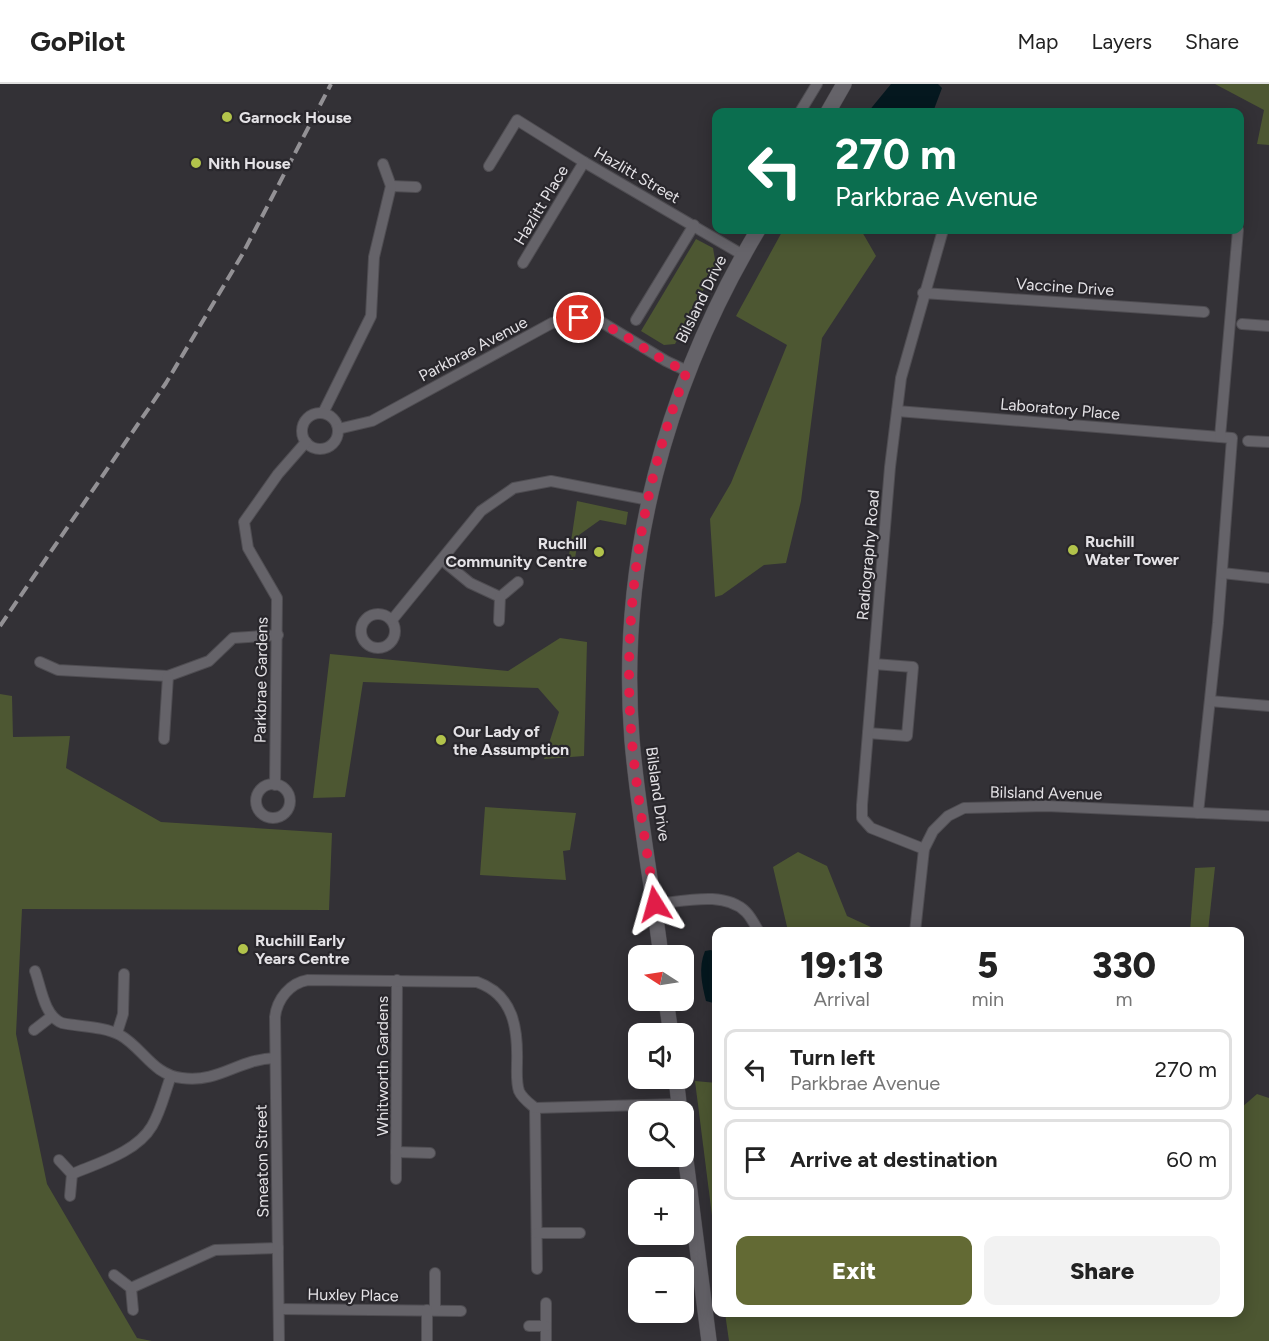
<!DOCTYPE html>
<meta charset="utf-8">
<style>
:root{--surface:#fff;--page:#f2f2f2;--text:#222;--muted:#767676;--line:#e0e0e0;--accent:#636a34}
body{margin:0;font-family:Figtree,sans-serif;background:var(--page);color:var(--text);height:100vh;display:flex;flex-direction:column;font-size:22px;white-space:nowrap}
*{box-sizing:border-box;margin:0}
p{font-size:20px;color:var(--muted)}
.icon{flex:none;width:33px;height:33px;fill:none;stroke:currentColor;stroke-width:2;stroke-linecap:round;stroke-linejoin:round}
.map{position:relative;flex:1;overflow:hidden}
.panel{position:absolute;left:712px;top:843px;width:532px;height:390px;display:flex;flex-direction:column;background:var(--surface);border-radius:12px;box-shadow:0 3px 15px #0003}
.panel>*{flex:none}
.top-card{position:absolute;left:712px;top:24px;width:532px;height:126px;border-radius:12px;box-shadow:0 3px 15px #0003;background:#0b6e4f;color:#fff;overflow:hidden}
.needle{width:39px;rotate:282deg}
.buttons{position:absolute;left:628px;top:861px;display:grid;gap:12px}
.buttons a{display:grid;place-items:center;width:66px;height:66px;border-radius:12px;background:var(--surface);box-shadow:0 3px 15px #0003;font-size:30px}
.pin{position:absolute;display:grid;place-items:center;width:51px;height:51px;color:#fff;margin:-26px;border:3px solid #fff;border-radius:50%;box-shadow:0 2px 6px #0007}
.me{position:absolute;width:66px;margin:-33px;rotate:352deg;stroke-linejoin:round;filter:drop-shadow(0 0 4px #0008)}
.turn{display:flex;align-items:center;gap:21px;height:126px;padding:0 24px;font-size:27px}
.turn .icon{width:78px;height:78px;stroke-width:2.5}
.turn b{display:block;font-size:42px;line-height:51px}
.eta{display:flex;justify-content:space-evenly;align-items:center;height:102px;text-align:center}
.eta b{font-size:36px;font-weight:800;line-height:42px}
.button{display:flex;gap:12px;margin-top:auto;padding:12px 24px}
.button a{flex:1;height:69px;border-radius:12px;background:var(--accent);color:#fff;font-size:24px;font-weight:800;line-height:69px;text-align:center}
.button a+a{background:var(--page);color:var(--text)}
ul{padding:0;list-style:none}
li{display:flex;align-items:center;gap:18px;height:81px;margin:0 12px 9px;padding:0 12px;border:3px solid var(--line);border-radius:12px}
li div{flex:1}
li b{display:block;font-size:22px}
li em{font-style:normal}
header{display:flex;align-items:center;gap:36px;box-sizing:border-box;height:84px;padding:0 30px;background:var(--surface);border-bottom:2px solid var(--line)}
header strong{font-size:28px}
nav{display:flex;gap:33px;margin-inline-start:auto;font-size:21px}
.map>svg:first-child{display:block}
.green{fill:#4d5732}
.water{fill:#05181f}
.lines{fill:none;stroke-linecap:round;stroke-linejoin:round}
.minor-casing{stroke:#4f4d52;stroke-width:12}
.secondary-casing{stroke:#4f4d52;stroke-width:16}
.minor{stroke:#656369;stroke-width:10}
.secondary{stroke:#656369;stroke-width:15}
.rail{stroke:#939195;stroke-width:4;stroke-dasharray:12 6;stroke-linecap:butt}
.route{stroke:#e11d48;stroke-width:10;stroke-dasharray:0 18}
.poi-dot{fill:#b2c34b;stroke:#29272c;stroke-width:2}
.labels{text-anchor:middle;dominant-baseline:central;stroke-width:4.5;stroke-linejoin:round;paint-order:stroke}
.poi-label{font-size:16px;font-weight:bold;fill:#e4e2e6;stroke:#29272c;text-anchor:start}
.street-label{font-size:16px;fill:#e4e2e6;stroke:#29272c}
</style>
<header>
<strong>GoPilot</strong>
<nav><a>Map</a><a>Layers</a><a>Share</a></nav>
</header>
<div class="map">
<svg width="1269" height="1257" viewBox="0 0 1269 1257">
<rect width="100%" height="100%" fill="#333136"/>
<g class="green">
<polygon points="1215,0 1269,0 1269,61 1257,60 1264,26"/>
<polygon points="783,146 861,146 876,172 822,254 801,417 786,479 764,481 722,511 715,513 710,435 731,399 787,261 736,232"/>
<polygon points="696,155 713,164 716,182 675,260 664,261 641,247"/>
<polygon points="577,417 628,428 626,441 600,436 579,451 573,486 567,485"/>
<polygon points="560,554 587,558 584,672 544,675 559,628 538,604 363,598 345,713 313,714 330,570 508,587"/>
<polygon points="0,610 12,612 13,653 70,652 66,684 161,738 332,749 329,826 22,825 16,950 47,1100 137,1254 152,1257 0,1257"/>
<polygon points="485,723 576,729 570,766 563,767 566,796 480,791"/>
<polygon points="798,768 827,782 847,832 873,844 874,847 788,847 773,783"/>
<polygon points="1215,783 1208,847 1190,847 1195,784"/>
<polygon points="695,997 717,999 717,1171"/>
<polygon points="1257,1010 1269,1014 1269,1257 729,1257 725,1229 1240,1228 1241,1024"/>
</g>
<g class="water">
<polygon points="891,0 938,0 942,4 933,28 868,28"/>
<path d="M711 866 717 870V920L706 917C702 900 698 884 705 867Z"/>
</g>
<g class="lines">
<defs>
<g id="minor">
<polyline points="800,28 817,0"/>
<polyline points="489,82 517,36 584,78 743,171"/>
<polyline points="391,102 416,103"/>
<polyline points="523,179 584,78"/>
<polyline points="923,209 1204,228"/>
<polyline points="636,236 694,141"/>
<polyline points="1242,240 1269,242"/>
<polyline points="897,327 1232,354 1218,539 1198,729"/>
<polyline points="323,329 371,232 374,173 391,102 383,80"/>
<circle cx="320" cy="347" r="18"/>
<polyline points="338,345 372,337 552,239 579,234 598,236 666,277 687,287"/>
<polyline points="1220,353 1238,146"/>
<polyline points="1248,357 1269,358"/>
<polyline points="442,476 470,499 500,513 518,498"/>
<polyline points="1222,489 1269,494"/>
<circle cx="378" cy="547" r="17"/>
<polyline points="392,536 481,427 514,404 551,397 649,416"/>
<polyline points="499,537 500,513"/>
<polyline points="40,578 58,586 168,592 209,577 233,554 278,551"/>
<polyline points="1210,617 1269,622"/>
<polyline points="868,649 907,652 913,583 874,580"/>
<polyline points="164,655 168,592"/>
<circle cx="273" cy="717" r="17"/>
<polyline points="275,701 277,514 248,464 244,438 278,390 306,358"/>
<polyline points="924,765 871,744 862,734 862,721 890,383 901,294 943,146"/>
<path d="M655 820C682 818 724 806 746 828 751 833 755 841 759 848"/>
<polyline points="915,848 924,765 933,747 948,732 964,724 1046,722 1269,732"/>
<path d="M35 887C41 903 44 932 62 939 80 943 103 942 120 951 143 964 153 991 182 994 220 999 238 975 275 974"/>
<polyline points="34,946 52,932"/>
<polyline points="117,949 123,930 124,890"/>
<polyline points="535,1024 537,1185"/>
<polyline points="396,1068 430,1069"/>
<polyline points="59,1076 72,1090 70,1112"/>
<path d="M72 1090C98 1079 137 1068 152 1042 161 1027 165 1008 171 992"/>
<polyline points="396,1095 397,896"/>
<polyline points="537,1149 580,1149"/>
<polyline points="114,1191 131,1204 133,1226"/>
<polyline points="131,1204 215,1166 278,1164"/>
<polyline points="546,1219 546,1257"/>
<polyline points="279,1225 461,1227"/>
<polyline points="435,1226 435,1189"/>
<polyline points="529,1242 546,1242"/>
<path d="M279 1257 275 933C277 915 290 899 308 896L477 898C514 911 518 945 517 979 517 988 516 998 519 1007 522 1014 529 1019 535 1024L679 1020"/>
<polyline points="427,1257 427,1226"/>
</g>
<g id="secondary">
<polyline points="828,28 844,0"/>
<path d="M661 872C652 800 638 728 632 656 618 476 666 300 758 146"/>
<polyline points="666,916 671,950"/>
<polyline points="676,994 680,1028"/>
<polyline points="684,1061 709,1257"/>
</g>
</defs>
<use href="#minor" class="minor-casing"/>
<use href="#secondary" class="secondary-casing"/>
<use href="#minor" class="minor"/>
<use href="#secondary" class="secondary"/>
<polyline class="rail" points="0,542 166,299 242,171 331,0"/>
</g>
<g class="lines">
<path class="route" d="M579 234C619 239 649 274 687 287 641 402 621 534 632 658 637 712 647 766 655 820"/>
</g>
<g class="poi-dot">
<circle cx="227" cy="33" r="6"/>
<circle cx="196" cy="79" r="6"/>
<circle cx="1073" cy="466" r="6"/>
<circle cx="599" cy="468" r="6"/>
<circle cx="441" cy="656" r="6"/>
<circle cx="243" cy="865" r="6"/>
</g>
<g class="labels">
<g class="poi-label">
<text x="239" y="33">Garnock House</text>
<text x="208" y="79">Nith House</text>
<text x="1085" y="457">Ruchill<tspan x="1085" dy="18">Water Tower</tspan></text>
<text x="587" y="459" text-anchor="end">Ruchill<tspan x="587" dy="18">Community Centre</tspan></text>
<text x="453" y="647">Our Lady of<tspan x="453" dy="18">the Assumption</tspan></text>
<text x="255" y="856">Ruchill Early<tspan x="255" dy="18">Years Centre</tspan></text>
</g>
<g class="street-label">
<text transform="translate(637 91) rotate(30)">Hazlitt Street</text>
<text transform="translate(541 121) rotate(-59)">Hazlitt Place</text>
<text transform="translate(1065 203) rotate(4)">Vaccine Drive</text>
<text transform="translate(701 215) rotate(-64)">Bilsland Drive</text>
<text transform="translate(473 265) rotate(-28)">Parkbrae Avenue</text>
<text transform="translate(1060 325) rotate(5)">Laboratory Place</text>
<text transform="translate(868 471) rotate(-85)">Radiography Road</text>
<text transform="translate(261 596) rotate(-89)">Parkbrae Gardens</text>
<text transform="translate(1046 709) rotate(1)">Bilsland Avenue</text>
<text transform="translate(658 710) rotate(82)">Bilsland Drive</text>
<text transform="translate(382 982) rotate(-90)">Whitworth Gardens</text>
<text transform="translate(262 1077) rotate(-91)">Smeaton Street</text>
<text transform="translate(353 1211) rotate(1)">Huxley Place</text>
</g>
</g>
</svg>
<div class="buttons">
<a><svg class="needle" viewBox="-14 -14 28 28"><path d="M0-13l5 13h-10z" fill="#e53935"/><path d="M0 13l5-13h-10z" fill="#767676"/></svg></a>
<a><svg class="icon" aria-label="sound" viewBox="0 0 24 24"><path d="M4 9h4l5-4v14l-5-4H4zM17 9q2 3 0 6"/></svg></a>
<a><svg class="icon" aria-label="search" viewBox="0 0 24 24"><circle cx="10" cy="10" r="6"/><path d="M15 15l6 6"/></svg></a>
<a>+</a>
<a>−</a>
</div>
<div class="pin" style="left:579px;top:234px;background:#d93025"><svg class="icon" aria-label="arrive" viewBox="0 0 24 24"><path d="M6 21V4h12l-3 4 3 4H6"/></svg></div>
<svg class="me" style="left:655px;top:820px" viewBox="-20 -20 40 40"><path d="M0-17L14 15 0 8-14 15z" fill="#e11d48" stroke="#fff" stroke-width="4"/></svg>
<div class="top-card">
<div class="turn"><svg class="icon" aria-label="left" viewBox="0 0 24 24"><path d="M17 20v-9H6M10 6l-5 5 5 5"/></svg><div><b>270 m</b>Parkbrae Avenue</div></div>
</div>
<section class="panel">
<div class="eta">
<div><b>19:13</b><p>Arrival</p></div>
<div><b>5</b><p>min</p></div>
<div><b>330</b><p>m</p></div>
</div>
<ul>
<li><svg class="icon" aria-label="left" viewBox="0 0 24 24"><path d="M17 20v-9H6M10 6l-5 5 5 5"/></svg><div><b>Turn left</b><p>Parkbrae Avenue</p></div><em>270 m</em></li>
<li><svg class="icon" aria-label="arrive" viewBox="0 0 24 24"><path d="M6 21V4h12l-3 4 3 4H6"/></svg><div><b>Arrive at destination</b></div><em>60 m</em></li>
</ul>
<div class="button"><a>Exit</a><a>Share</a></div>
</section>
</div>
